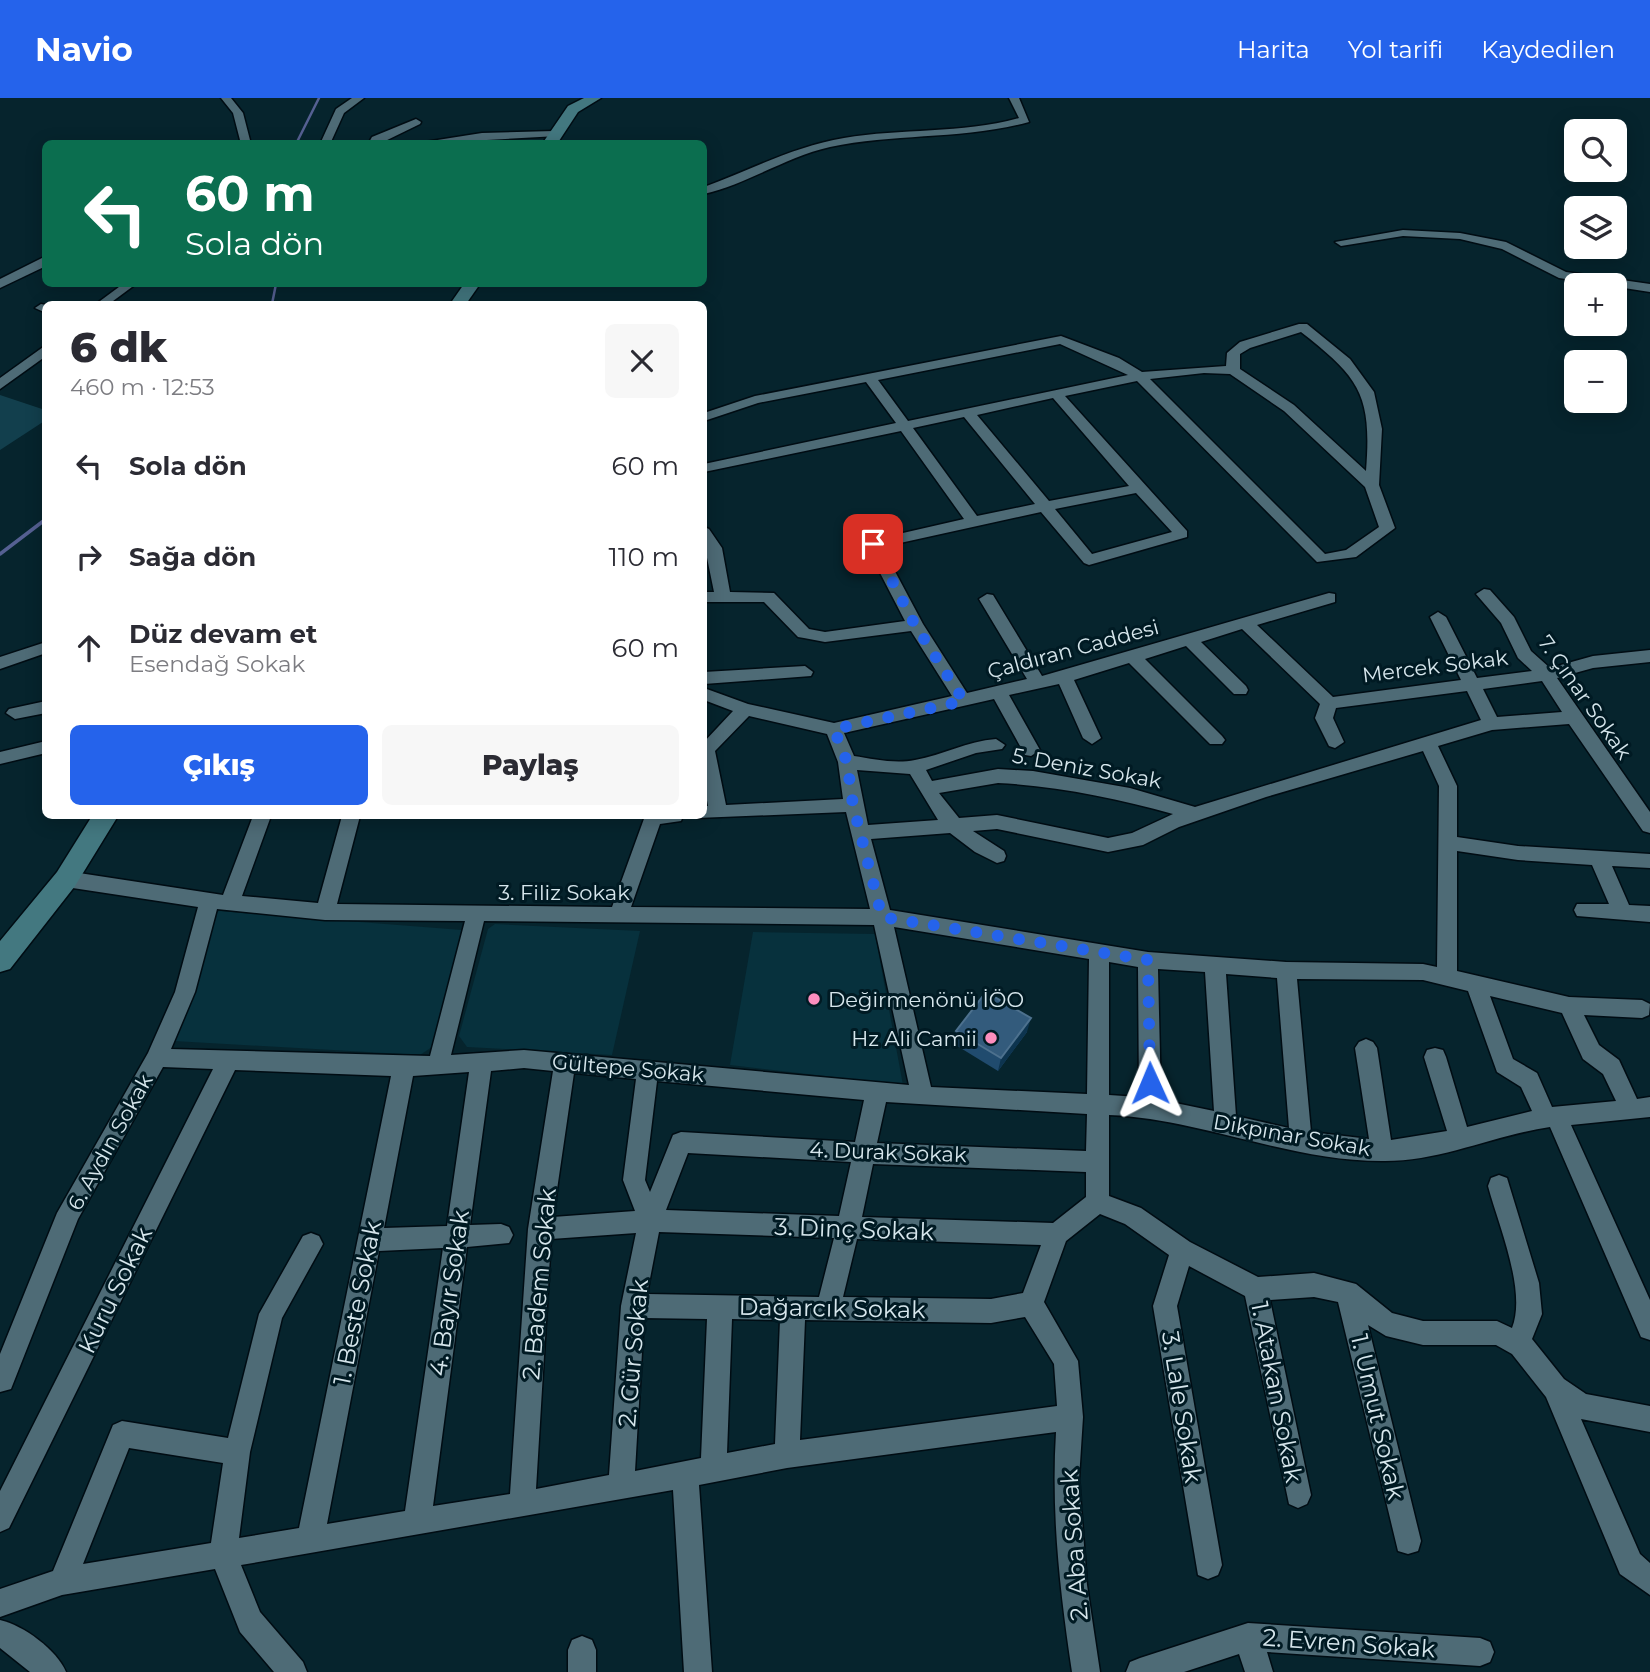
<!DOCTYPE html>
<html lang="tr">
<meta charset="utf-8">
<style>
:root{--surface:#fff;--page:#f7f7f7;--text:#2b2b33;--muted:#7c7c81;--accent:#2563eb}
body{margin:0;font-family:Montserrat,sans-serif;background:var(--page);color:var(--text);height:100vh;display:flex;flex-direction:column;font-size:26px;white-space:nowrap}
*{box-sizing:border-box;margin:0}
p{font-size:23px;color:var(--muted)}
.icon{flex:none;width:38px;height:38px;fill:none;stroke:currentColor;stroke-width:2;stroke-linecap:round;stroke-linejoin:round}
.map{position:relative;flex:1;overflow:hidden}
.drawer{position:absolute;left:42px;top:203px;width:665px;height:518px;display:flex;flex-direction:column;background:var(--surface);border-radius:10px;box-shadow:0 4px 18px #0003}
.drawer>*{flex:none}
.guide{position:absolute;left:42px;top:42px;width:665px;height:147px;border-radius:10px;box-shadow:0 4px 18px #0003;background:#0b6e4f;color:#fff;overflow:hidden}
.controls{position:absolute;left:1564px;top:21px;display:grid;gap:14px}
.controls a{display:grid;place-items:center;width:63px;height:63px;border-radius:10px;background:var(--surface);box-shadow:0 4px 18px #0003;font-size:35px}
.pin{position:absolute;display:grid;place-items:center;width:60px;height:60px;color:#fff;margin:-30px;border-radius:14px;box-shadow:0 4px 10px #0006}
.me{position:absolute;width:77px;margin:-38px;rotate:359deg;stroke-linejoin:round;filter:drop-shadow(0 0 5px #0008)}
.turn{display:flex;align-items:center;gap:24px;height:147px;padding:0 28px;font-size:32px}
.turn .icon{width:91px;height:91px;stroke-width:2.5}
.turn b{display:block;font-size:49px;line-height:60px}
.round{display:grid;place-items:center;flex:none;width:74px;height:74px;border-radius:10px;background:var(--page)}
.overview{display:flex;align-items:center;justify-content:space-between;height:119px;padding:0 28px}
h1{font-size:42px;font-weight:800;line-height:52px}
.primary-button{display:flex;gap:14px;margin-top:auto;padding:14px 28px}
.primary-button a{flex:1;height:80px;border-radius:10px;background:var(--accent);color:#fff;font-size:28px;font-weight:800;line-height:80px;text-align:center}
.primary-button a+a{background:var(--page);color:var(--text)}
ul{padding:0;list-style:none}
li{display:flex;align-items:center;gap:21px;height:91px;padding:0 28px}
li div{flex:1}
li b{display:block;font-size:26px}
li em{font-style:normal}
header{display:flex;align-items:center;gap:42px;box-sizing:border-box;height:98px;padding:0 35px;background:var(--accent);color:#fff}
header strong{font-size:33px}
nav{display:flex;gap:38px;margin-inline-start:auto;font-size:24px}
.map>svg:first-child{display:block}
.built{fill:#07313d}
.green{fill:#123f4d}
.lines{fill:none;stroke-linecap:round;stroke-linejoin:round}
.stream-far1{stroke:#556092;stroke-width:2.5}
.stream{stroke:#556092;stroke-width:3.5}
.street-casing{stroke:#000c13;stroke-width:3}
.secondary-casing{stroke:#000c13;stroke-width:3}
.street{fill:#4e6b76;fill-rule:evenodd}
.secondary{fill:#437880;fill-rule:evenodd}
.wall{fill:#204b6e}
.shaded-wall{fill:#0d344f}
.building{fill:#335b7c;stroke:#4d718e;stroke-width:2}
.route{stroke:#2563eb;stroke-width:12;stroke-dasharray:0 21.6}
.poi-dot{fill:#fd8ebe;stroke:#001a23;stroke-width:2.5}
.labels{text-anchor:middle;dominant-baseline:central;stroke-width:6;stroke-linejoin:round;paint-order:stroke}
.street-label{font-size:21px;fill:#d6e6ec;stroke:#001a23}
.poi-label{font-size:21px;fill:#d6e6ec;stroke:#001a23;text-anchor:start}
.near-street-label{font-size:24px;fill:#d6e6ec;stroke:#001a23}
</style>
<header>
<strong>Navio</strong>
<nav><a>Harita</a><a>Yol tarifi</a><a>Kaydedilen</a></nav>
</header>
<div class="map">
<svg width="1650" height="1574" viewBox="0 0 1650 1574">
<rect width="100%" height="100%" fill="#06242d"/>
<g class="built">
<polygon points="219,813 462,832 432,949 420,957 174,943 190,907 212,818"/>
<polygon points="495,826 640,833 612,957 467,949 459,938 488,831"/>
<polygon points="753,834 875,836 903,987 730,967"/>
</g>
<polygon class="green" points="0,297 45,312 46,322 0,352"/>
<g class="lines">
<g class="stream-far1">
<polyline points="296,46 319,0"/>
<polyline points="272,206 276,186"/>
</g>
<polyline class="stream" points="0,456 46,421"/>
<defs>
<g id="street">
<polygon points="221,0 231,0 243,15 251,46 241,46 233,15"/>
<polygon points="352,0 364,0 344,15 330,46 320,46 336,11"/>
<path d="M1009 0H1019L1029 24C963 42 896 35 830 49 786 59 747 86 704 96V89C750 72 795 48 844 40 902 30 962 36 1019 20Z"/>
<polygon points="416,21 421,24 420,26 379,46 368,46 372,39"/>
<polygon points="554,33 558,34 558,38 412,46 482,35"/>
<polygon points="1403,132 1460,135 1506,144 1566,174 1650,186 1650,194 1559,180 1502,151 1460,141 1403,138 1341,148 1335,144"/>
<polygon points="42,160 46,160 46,168 0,190 0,181"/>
<polygon points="123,186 136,186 109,206 96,206"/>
<polygon points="41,206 46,207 46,215 35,210"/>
<path d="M1299 226H1307L1350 261 1374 294 1382 331 1379 387 1395 430 1356 459 1317 464 1137 283 1065 298 1187 433V439L1089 467 1084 465 1041 414 882 449 923 526 967 595 1027 581 979 501 987 496 993 497 1042 578 1329 495 1335 496V504L1257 527 1333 599 1461 582 1430 519 1438 514 1446 519 1477 580 1532 573 1518 560 1501 525 1476 496 1484 491 1490 492 1514 519 1531 553 1550 570 1593 558 1650 552V564L1593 570 1557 580 1650 714V735L1643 733 1569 626 1492 632 1438 648 1457 688V739L1518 748 1650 756V770L1612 768 1629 807 1650 808V824L1577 818 1574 812 1577 806H1609L1592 767 1518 762 1457 753V873L1569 899 1642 902 1650 906 1649 917 1642 920 1584 917 1599 947 1619 962 1637 1001 1650 999V1019L1571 1027 1650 1202V1242L1641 1239 1550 1029C1494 1037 1440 1064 1382 1063 1289 1063 1201 1021 1109 1017V1098L1141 1110 1190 1144 1258 1179 1314 1175 1356 1186 1392 1215 1423 1223H1497L1512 1230C1527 1193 1498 1126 1488 1088L1491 1080 1499 1077 1507 1080 1539 1185 1542 1216 1532 1241 1564 1281 1586 1296 1650 1308V1334L1581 1321 1640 1456 1650 1465V1497L1620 1476 1546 1299 1512 1256 1496 1247H1423L1386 1238 1368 1227 1421 1443 1418 1453 1408 1456 1398 1453 1338 1204 1314 1199 1270 1202 1311 1397 1307 1406 1298 1410 1289 1406 1245 1198 1189 1168 1177 1208 1222 1467 1218 1477 1208 1481 1198 1477 1153 1208 1169 1157 1125 1126 1100 1116 1066 1143 1044 1204 1078 1263 1083 1319 1079 1381 1087 1487 1100 1574H1072C1060 1494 1051 1415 1056 1334L787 1370 699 1387 712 1574H684L673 1392 241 1467 260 1514 303 1564 307 1574H274L240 1534 215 1471 62 1497 0 1519V1491L53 1473 113 1327 122 1323 228 1340 259 1216 303 1138 311 1135 319 1138 323 1146 282 1220 250 1354 239 1440 299 1430 391 978 235 972 9 1430 0 1434V1393L213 971 163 969 78 1121 11 1291 0 1294V1256L57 1115 148 955 175 894 198 809 66 789 59 786 56 781 59 776 66 773 223 797 253 718H271L242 798 318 805 342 718H360L337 806 612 809 645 718H683L681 723 660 726 631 809 870 811 846 714 697 720 696 718H704V708H708L704 686V644L733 613 704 602V590L748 606 834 625 952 598 911 533 825 544 804 540 798 539 764 504H704V494H714L704 445V429L709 431 722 450 730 494 774 495 809 531 825 534 905 523 865 446 868 443 964 421 901 333 704 374V366L896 325 866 284 758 305 704 323V315L755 298 1061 238 1119 260 1142 274 1226 268 1227 255 1240 244ZM1301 234C1360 280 1372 297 1366 373L1294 307 1240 271V256L1250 250ZM1060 246 1128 277 908 323 878 282ZM1204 275 1230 276 1284 313 1365 389 1379 429 1346 452 1325 456 1150 281ZM1053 300 1129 388 1049 403 977 317ZM964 319 1035 406 977 418 913 330ZM1136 395 1172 434 1092 456 1055 411ZM1242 531 1320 606 1315 620 1329 648 1335 650 1344 644 1333 620 1336 610 1467 593 1481 622 1195 709 1130 690 1033 673 998 671 932 683 926 672 976 655 1002 651 1005 647 996 641C967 643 943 657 915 662 895 666 873 661 854 658L844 635 994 601 1025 657 1031 658 1040 652 1009 597 1059 586 1083 640 1092 646 1101 640 1074 582 1129 565 1210 646H1222L1225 642 1222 638 1145 561 1186 548 1234 596H1246L1248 592 1246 588 1201 544ZM1542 583 1562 614 1497 619 1483 591ZM749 618 827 636 838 664 843 701 726 707 715 653ZM1423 653 1439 688 1437 869 1423 866 1286 864 1148 854 890 812 871 741 950 735 975 754 997 765 1004 763 1006 758 1004 753 973 733 997 731 1108 754 1143 747 1179 729 1266 699ZM857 672 910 676 938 722 868 727ZM998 685C1057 688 1116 700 1173 716L1132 735 1108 740 997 717 959 720 939 695ZM217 811 325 822 465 823 430 958 171 951 195 894ZM484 823 874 827 909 987 524 952 451 957ZM894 829 1089 861 1087 996 931 989ZM1109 864 1138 869 1139 999 1109 997ZM1158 871 1205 874 1214 1013 1161 1002ZM1226 876 1277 880 1289 1030 1236 1018ZM1297 881 1423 882 1468 893 1497 974 1521 989 1532 1013 1467 1029 1446 959 1443 952 1435 950 1427 952 1424 959 1447 1033 1391 1042 1377 950 1373 944 1366 941 1359 944 1355 950 1369 1041 1311 1034ZM1490 898 1562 915 1583 961 1603 976 1616 1003 1552 1009 1537 975 1513 961ZM524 970 553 973 528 1131 510 1396 433 1408 467 1149 509 1145 513 1137 509 1129 501 1126 470 1127 491 973ZM469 974 447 1128 384 1130 413 978ZM574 975 636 981 623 1082 635 1113 553 1119ZM657 983 864 1002 855 1044 681 1034 673 1037 650 1094 645 1082ZM886 1004 1087 1016 1086 1053 877 1045ZM688 1055 851 1064 839 1118 666 1112ZM873 1066 1086 1074V1099L1053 1125 862 1119ZM659 1134 834 1140 819 1199 647 1196ZM636 1135 621 1208 609 1377 536 1391 551 1141ZM857 1141 1041 1147 1023 1195 991 1201 843 1199ZM443 1150 405 1413 327 1426 379 1153ZM1025 1219 1054 1266 1057 1308 800 1342 805 1222 991 1225ZM644 1220 707 1221 701 1360 635 1373ZM732 1221 780 1222 775 1346 727 1355ZM129 1350 223 1365 211 1445 83 1466Z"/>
<polygon points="46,247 46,258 0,291 0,280"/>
<polygon points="46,544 46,555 0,571 0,559"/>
<polygon points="805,568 813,574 811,578 704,586 704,574"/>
<polygon points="46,603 46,615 15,621 6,615 9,611"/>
<polygon points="46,643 46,655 0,666 0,654"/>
<path d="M0 1522C23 1527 57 1552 66 1574H30L0 1550Z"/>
<polygon points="1248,1525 1480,1540 1490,1544 1494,1554 1490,1564 1480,1568 1267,1554 1273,1574 1245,1574 1239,1556 1184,1574 1126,1574 1130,1564 1140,1560"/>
<polygon points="582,1538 592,1542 596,1552 596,1574 568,1574 568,1552 572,1542"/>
</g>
<g id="secondary">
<polygon points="584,0 601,0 578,14 557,46 542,46 568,8"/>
<polygon points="464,186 480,186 466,206 450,206"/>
<polygon points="92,718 118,718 75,788 10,871 0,874 0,843 57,774"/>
</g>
</defs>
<use href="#street" class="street-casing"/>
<use href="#secondary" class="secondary-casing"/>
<use href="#street" class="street"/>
<use href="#secondary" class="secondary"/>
</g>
<polygon class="wall" points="956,933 1027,934 998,973 954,946"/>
<polygon class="shaded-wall" points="1031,920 1027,934 998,973 1001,960"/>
<polygon class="building" points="986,894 1031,920 1001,960 956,933"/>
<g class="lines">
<polyline class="route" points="873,446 915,527 964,603 834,631 847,664 853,707 882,819 1148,862 1150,985"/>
</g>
<g class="poi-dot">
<circle cx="814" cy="901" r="7"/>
<circle cx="991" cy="940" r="7"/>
</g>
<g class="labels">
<g class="street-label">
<text transform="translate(1073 551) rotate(-15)">Çaldıran Caddesi</text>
<text transform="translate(1435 568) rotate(-7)">Mercek Sokak</text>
<text transform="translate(1585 599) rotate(55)">7. Çınar Sokak</text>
<text transform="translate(1087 670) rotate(10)">5. Deniz Sokak</text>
<text x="564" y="794">3. Filiz Sokak</text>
<text transform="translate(628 970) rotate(5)">Gültepe Sokak</text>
<text transform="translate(1292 1037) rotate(10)">Dikpınar Sokak</text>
<text transform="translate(110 1044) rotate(-61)">6. Aydın Sokak</text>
<text transform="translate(888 1054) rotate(2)">4. Durak Sokak</text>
</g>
<g class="poi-label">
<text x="828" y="901">Değirmenönü İÖO</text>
<text x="977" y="940" text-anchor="end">Hz Ali Camii</text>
</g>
<g class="near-street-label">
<text transform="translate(854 1131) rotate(2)">3. Dinç Sokak</text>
<text transform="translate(539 1186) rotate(-85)">2. Badem Sokak</text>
<text transform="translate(115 1192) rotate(-64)">Kuru Sokak</text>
<text transform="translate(449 1195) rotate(-82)">4. Bayır Sokak</text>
<text transform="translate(357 1205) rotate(-79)">1. Beste Sokak</text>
<text transform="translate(832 1210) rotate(1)">Dağarcık Sokak</text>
<text transform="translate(633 1255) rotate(-85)">2. Gür Sokak</text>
<text transform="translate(1277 1294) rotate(79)">1. Atakan Sokak</text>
<text transform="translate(1182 1309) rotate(81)">3. Lale Sokak</text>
<text transform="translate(1378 1319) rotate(77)">1. Umut Sokak</text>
<text transform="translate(1074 1447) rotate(-94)">2. Aba Sokak</text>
<text transform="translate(1349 1545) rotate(4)">2. Evren Sokak</text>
</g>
</g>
</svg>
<div class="controls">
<a><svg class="icon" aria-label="search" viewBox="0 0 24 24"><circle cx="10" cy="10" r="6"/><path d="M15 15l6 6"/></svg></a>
<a><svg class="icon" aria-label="layers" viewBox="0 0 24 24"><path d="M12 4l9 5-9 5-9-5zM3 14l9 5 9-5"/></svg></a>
<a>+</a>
<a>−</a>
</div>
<div class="pin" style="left:873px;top:446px;background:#d93025"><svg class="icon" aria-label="arrive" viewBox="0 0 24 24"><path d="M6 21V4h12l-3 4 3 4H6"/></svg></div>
<svg class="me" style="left:1150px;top:985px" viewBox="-20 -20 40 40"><path d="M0-17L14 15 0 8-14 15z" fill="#2563eb" stroke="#fff" stroke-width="4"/></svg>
<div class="guide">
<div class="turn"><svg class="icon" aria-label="left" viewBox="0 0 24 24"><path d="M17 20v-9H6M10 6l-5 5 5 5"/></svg><div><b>60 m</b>Sola dön</div></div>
</div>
<section class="drawer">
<div class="overview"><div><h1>6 dk</h1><p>460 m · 12:53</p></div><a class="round"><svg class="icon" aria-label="close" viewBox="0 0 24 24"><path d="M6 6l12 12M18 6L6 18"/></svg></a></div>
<ul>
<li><svg class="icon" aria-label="left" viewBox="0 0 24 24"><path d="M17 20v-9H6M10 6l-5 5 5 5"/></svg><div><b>Sola dön</b></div><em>60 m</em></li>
<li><svg class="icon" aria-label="right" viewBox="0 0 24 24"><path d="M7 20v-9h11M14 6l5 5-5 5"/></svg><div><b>Sağa dön</b></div><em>110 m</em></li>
<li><svg class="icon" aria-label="ahead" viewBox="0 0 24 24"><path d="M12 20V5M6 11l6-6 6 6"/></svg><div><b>Düz devam et</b><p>Esendağ Sokak</p></div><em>60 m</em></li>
</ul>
<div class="primary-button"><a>Çıkış</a><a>Paylaş</a></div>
</section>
</div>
